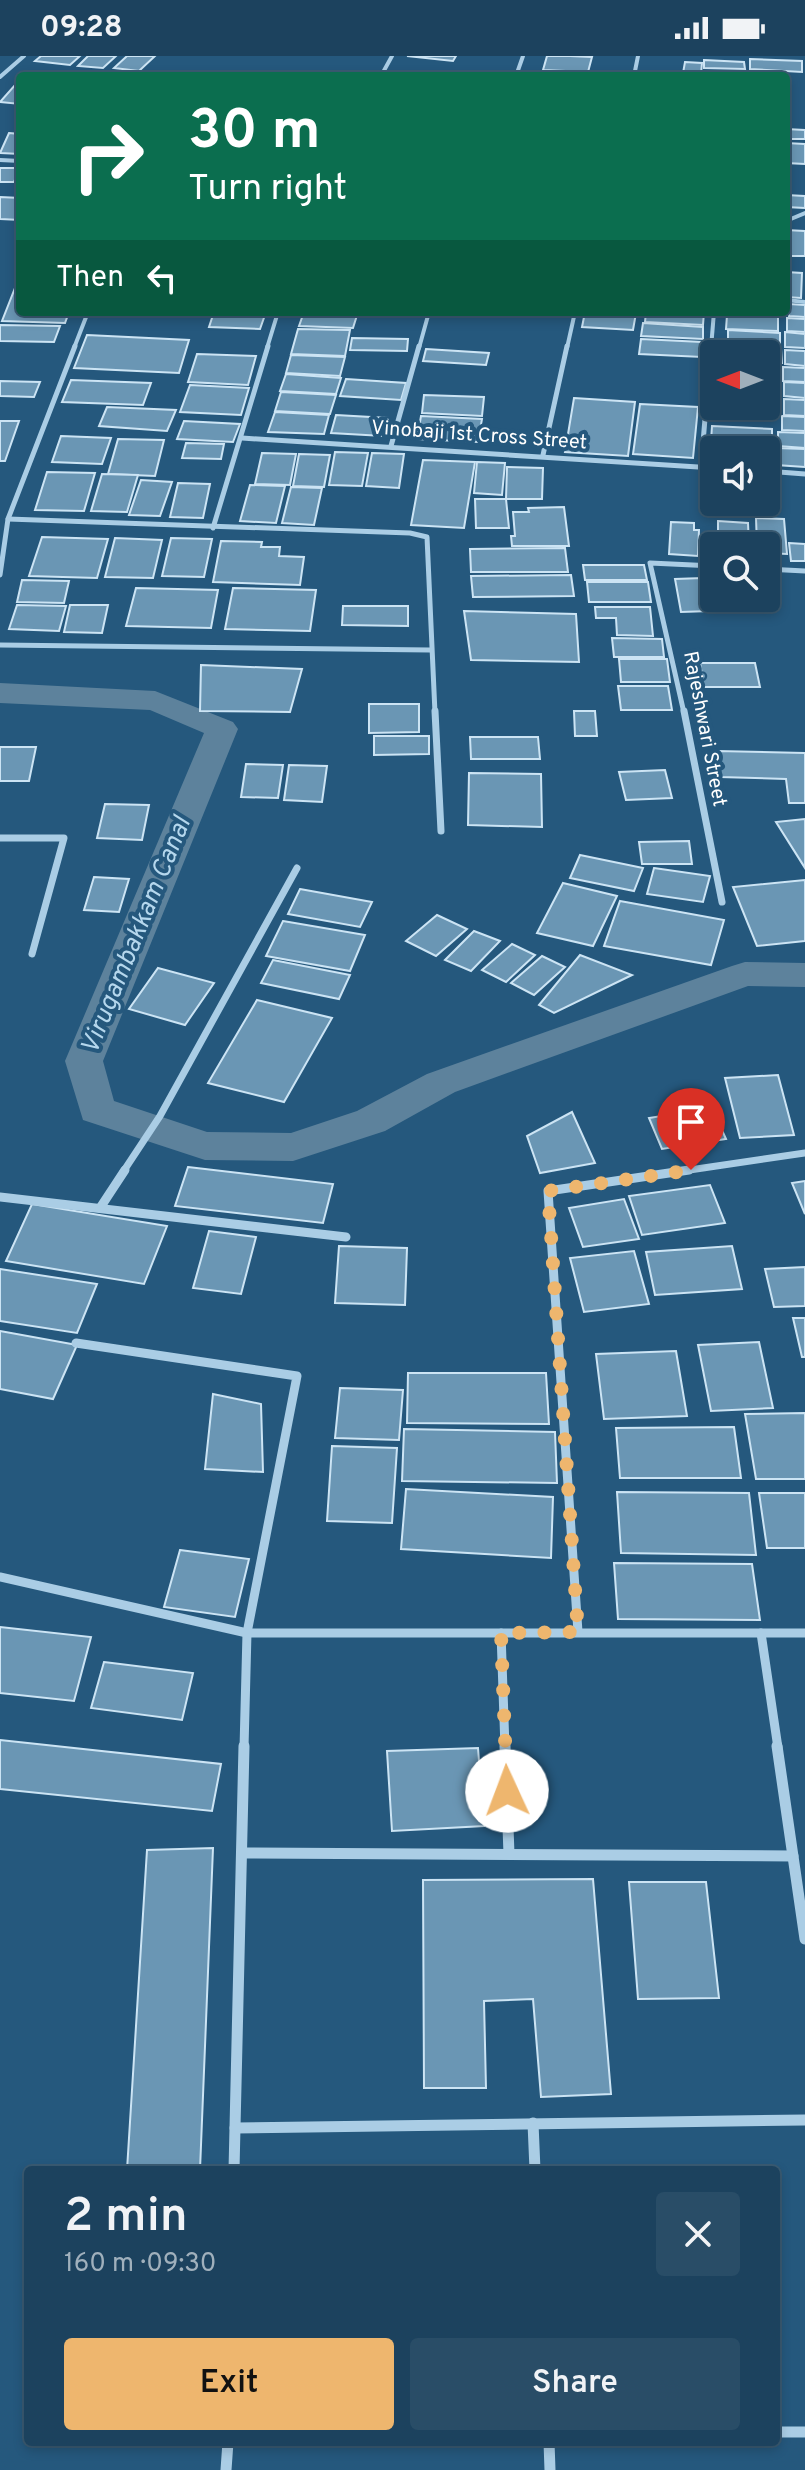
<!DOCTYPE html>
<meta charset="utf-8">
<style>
:root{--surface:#1c425e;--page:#294d67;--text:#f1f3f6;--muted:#a0b0bc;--line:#3a5b73;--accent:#eeb66e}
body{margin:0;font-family:Overpass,sans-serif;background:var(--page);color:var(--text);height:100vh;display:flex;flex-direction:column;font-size:30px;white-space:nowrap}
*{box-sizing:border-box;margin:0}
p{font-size:26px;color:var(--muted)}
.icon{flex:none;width:44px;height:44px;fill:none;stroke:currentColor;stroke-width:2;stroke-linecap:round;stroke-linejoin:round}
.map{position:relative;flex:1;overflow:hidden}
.drawer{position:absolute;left:24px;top:2110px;width:756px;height:280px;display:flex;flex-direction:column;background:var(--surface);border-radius:8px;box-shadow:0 4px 12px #0003,0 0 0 2px var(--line)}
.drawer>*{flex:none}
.hud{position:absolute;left:16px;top:16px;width:774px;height:244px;border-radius:8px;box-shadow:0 4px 12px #0003,0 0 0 2px var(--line);background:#0b6e4f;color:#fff;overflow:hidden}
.needle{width:52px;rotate:270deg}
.buttons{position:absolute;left:700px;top:284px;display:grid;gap:16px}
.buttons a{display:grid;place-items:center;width:80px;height:80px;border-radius:8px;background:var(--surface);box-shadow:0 4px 12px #0003,0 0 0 2px var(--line);font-size:40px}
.pin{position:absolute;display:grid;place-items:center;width:68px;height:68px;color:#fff;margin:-82px -34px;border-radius:50% 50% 50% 0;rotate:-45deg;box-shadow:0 0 8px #0007}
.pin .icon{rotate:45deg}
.me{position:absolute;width:88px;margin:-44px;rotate:358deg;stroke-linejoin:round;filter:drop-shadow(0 0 6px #0008)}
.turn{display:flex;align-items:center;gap:28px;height:168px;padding:0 40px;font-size:36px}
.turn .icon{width:104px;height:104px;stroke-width:2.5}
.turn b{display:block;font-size:56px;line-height:68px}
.then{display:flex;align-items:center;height:76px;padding:0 40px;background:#0003;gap:16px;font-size:30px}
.round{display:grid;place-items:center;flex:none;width:84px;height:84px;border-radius:8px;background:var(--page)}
.headline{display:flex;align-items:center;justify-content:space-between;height:136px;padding:0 40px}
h1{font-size:48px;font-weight:600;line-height:60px}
.button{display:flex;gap:16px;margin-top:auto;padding:16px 40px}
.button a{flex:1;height:92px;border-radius:8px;background:var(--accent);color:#111;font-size:32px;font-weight:600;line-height:92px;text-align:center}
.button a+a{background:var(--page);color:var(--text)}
.status{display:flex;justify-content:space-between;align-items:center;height:56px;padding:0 40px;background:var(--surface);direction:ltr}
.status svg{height:22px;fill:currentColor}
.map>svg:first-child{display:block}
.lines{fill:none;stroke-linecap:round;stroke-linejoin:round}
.canal{fill:#5d829c;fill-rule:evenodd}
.building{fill:#6a96b4;stroke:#cce4f4;stroke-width:2}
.street-far4{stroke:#aacde5;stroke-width:4}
.street-far3{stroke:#aacde5;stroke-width:5}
.street-far2{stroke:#aacde5;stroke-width:7}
.street-far1{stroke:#aacde5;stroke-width:9}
.street{stroke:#aacde5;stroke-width:11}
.route{stroke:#eeb66e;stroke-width:14;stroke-dasharray:0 25.2}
.labels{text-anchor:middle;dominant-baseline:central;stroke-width:8;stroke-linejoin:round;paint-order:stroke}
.far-street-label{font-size:20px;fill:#fff;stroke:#25587d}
.water-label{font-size:26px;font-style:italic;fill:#b5d7ed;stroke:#25587d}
</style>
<div class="status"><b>09:28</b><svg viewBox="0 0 49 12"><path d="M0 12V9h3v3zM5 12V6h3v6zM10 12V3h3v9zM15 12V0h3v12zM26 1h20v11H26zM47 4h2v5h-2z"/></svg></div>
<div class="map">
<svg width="805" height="2414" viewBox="0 0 805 2414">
<rect width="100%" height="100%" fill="#25587d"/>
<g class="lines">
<polygon class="canal" points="0,627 155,635 233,666 238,673 103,1005 114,1045 207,1076 291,1077 357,1055 427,1018 732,910 745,906 805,907 805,931 748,930 455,1036 385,1075 293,1105 205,1104 83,1064 65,1005 204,677 150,654 0,647"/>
</g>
<g class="building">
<polygon points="41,0 80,0 70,9 35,5"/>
<polygon points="88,0 116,0 103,12 78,10"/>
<polygon points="127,0 155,0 139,15 114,12"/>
<polygon points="407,0 456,0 453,5"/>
<polygon points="547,0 570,0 592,1 588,16 543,14"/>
<polygon points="750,3 802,5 802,16 750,13"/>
<polygon points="704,4 744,6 745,13 704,12"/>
<polygon points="685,6 702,7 701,18 683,17"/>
<polygon points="15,29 20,30 20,48 0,46"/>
<polygon points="786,73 805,74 805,83 786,83"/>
<polygon points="9,77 20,78 20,98 0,97"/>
<polygon points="786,87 805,88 805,108 786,107"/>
<polygon points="0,112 20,112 14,126 0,126"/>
<polygon points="786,139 805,140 805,152 786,151"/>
<polygon points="0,141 20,142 20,164 0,163"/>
<polygon points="786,174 805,175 805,200 786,200"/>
<polygon points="786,216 802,217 801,242 786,241"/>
<polygon points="15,232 20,232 20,256 69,256 65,267 2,265"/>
<polygon points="789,248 805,249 805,261 789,260"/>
<polygon points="214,256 266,256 260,273 209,271"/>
<polygon points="304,256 358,256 353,272 299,270"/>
<polygon points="585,256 636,257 633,274 582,271"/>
<polygon points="646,256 704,256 703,269 645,266"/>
<polygon points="727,259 778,261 778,275 726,273"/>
<polygon points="787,262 805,263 805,276 787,275"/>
<polygon points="643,267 703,271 703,283 641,280"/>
<polygon points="0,270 0,269 60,270 54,286 0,285"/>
<polygon points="298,273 350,274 345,300 291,298"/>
<polygon points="728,274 780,277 780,291 728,288"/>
<polygon points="785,276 805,278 805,292 785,291"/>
<polygon points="87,279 189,284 179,317 74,312"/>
<polygon points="352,282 408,283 407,295 350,294"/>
<polygon points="641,283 702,286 702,301 639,298"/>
<polygon points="731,290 781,293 782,307 766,306 766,298 731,298"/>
<polygon points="426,293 489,297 486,309 423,305"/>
<polygon points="785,294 805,295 805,310 785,308"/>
<polygon points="197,298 256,300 248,329 188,326"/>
<polygon points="291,299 345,301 340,320 286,317"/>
<polygon points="766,308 779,308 779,321 766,320"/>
<polygon points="783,311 805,312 805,326 783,325"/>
<polygon points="286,318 341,322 336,338 280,335"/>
<polygon points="346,323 406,327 401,344 340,340"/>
<polygon points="71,324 151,327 143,349 62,346"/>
<polygon points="766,324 780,324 779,341 766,340"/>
<polygon points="0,325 40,326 34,341 0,340"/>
<polygon points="784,326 805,327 805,342 784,340"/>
<polygon points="190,329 249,332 241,359 180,356"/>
<polygon points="281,336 336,339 330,358 275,355"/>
<polygon points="424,339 484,341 482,360 422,357"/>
<polygon points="574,342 635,346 628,400 565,396"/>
<polygon points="784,343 805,344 805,360 784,359"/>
<polygon points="640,348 698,351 693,402 633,398"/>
<polygon points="107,351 176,354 167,375 99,370"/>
<polygon points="275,356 329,359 324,378 268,376"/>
<polygon points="336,359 388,362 383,380 331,377"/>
<polygon points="421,360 482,363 478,386 417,383"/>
<polygon points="782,360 805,361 805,375 782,374"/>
<polygon points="0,365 19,365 5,405 0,405"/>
<polygon points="184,365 240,368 233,386 177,383"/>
<polygon points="712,370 772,373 772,389 711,385"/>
<polygon points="778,376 805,377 805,392 778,390"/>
<polygon points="61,380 111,382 102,408 52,406"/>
<polygon points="118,383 164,384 155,420 108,418"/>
<polygon points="186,387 224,388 221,403 182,402"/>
<polygon points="710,387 770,391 770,408 766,408 766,394 714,394 714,405 709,405"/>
<polygon points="776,392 805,393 805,411 776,409"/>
<polygon points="335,396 368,397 362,430 329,429"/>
<polygon points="262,397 296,398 290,429 255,428"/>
<polygon points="372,397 404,398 399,432 366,430"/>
<polygon points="299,398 330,399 324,431 293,430"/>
<polygon points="423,404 475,406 464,472 411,469"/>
<polygon points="477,406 505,407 502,439 474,437"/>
<polygon points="507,411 543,412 542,443 506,443"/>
<polygon points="47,416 95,417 84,455 35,454"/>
<polygon points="102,418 138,419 127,456 91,455"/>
<polygon points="141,424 172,426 160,460 129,459"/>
<polygon points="178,427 210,428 203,462 170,461"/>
<polygon points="250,429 285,430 276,467 240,465"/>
<polygon points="291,431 322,432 314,469 282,467"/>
<polygon points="475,443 506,443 509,472 476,472"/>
<polygon points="564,451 569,490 512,490 511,480 515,480 513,456 529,456 528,452"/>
<polygon points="756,462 784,463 787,498 766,497 766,490 757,490"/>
<polygon points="718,465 748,467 749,490 718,490"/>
<polygon points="671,466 694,467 694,474 699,474 698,500 669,498"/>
<polygon points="42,481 108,483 97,522 29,520"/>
<polygon points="115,482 162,484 153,522 105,521"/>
<polygon points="171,482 212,483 204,521 162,520"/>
<polygon points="221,485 262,486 261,491 280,491 279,500 304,501 300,529 213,526"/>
<polygon points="789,487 805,488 805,505 791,505"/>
<polygon points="565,492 568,516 471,516 470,493"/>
<polygon points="583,509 644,509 647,524 585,524"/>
<polygon points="571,519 574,540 473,541 471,520"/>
<polygon points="703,522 710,555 681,556 675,523"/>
<polygon points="22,524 69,525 64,547 17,546"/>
<polygon points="587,526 648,526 651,546 589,546"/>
<polygon points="136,532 218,534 211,572 126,570"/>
<polygon points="233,532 316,534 310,575 225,573"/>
<polygon points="17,549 66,550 59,575 9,573"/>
<polygon points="70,549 108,549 102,577 64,576"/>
<polygon points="343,550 408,550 408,570 342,569"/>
<polygon points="595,551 650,551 653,580 617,579 616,562 596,562"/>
<polygon points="464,555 576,558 579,606 471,604"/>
<polygon points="612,582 662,583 664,601 614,601"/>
<polygon points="619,603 667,603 670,626 621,626"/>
<polygon points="700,607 755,607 760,631 704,631"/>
<polygon points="201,609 302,613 290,656 200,655"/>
<polygon points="618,630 668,630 672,654 621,654"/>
<polygon points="369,648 419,648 419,676 369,677"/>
<polygon points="574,655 595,655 597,680 575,680"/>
<polygon points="374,680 429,680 429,698 374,699"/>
<polygon points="470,681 538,681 540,703 471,703"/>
<polygon points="0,691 36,691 29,725 0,725"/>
<polygon points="717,695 805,697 805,747 789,747 786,723 720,721"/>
<polygon points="246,708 283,709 278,742 241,741"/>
<polygon points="289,709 327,710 322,746 284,744"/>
<polygon points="665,714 672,742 626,744 619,716"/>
<polygon points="469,717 541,718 542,771 468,769"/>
<polygon points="105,748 149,749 142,784 97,782"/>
<polygon points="805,763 805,812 776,766"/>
<polygon points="689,785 692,808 642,808 639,786"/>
<polygon points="580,799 643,812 634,835 570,822"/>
<polygon points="654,812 710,820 703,846 647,838"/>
<polygon points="94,821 129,823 119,856 84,854"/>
<polygon points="805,824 805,885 757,890 733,831"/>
<polygon points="563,827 617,840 593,890 537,877"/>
<polygon points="300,833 372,846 360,871 288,858"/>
<polygon points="620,845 724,864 711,909 604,890"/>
<polygon points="437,859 467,873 436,900 406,885"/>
<polygon points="283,865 365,879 350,915 266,900"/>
<polygon points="474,875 500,885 471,915 445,904"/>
<polygon points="512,888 535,899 506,926 482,914"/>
<polygon points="580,899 632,919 554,957 539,949"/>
<polygon points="542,900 565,911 534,939 511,927"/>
<polygon points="273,904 350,919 339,943 261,927"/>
<polygon points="158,912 214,927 185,969 129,953"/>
<polygon points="257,944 332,962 284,1046 208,1027"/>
<polygon points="778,1019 794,1079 740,1082 725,1022"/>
<polygon points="712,1052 726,1083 662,1093 649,1062"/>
<polygon points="572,1056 595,1107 540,1117 527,1080"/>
<polygon points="188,1111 333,1128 323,1167 175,1150"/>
<polygon points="805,1125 805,1158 792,1127"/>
<polygon points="710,1129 725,1167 642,1179 629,1140"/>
<polygon points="624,1143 639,1183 583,1191 569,1152"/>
<polygon points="32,1148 167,1170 144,1228 6,1205"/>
<polygon points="209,1175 256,1181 241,1238 193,1232"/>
<polygon points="339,1190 407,1192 405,1249 335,1247"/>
<polygon points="732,1190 742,1233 655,1239 646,1196"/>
<polygon points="634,1195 649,1248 584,1256 570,1202"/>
<polygon points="805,1211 805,1250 774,1251 765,1213"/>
<polygon points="0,1213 97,1228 77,1277 0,1265"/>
<polygon points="793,1262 805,1262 805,1301 802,1301"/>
<polygon points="0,1275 77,1289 53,1343 0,1333"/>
<polygon points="759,1286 773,1352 711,1355 698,1289"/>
<polygon points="676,1295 687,1360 604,1363 596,1298"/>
<polygon points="408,1317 546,1317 549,1368 407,1367"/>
<polygon points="340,1332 403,1334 399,1384 335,1382"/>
<polygon points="213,1338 261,1348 263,1416 205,1413"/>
<polygon points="805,1357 805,1423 756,1423 745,1358"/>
<polygon points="734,1371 741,1422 620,1422 616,1372"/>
<polygon points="404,1373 555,1376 557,1427 402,1425"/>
<polygon points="332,1390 397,1392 392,1467 327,1465"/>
<polygon points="406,1433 553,1441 551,1502 401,1493"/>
<polygon points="617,1436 749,1437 756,1499 621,1497"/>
<polygon points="759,1437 805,1437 805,1492 767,1492"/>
<polygon points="180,1494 249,1503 235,1561 164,1551"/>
<polygon points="614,1507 752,1508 760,1564 618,1563"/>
<polygon points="0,1571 91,1581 74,1645 0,1637"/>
<polygon points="104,1606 193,1617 182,1664 91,1652"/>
<polygon points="0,1684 221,1708 212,1755 0,1733"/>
<polygon points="478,1692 484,1770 392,1775 387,1695"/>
<polygon points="213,1792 200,2114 127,2114 147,1794"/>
<polygon points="593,1823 611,2038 541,2041 533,1943 484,1945 486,2032 424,2032 423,1824"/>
<polygon points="629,1826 706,1826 719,1942 638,1943"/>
</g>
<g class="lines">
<g class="street-far4">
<polyline points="381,20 392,0"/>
<polyline points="516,20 523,0"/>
<polyline points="634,20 638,0"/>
<polyline points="0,21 24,0"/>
<polyline points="0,104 20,105"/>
<polyline points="786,165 805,157"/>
<polyline points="786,244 805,246"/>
<polyline points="74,292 88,256"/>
<polyline points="267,292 278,256"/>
<polyline points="419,292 429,256"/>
<polyline points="567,292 575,256"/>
<polyline points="711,292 714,256"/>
</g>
<g class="street-far3">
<polyline points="242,382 714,412"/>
<polyline points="391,390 419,290"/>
<polyline points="543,399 567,290"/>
<polyline points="701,411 711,290"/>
<polyline points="766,415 805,418"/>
<polyline points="8,463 410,477 427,481 435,657"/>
<polyline points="213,472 268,290"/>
<polyline points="766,513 805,515"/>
<polyline points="0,519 8,463 75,290"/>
<polyline points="0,589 430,594"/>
<polyline points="684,657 650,507 714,510"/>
</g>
<g class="street-far2">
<polyline points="435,655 441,775"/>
<polyline points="684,655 722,846"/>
<polyline points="0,782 64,782 32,898"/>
<polyline points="123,1116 160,1060 297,812"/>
<polyline points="676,1116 805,1097"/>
</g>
<g class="street-far1">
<polyline points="0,1141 346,1181"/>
<polyline points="100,1152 125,1114"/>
<polyline points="76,1287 297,1320 247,1577 244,1692"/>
<polyline points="0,1521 247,1577 805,1577"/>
<polyline points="578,1576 548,1135 689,1114"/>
<polyline points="501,1577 505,1692"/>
<polyline points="761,1577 778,1692"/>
</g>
<g class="street">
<polyline points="505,1690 509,1798"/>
<polyline points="777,1690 805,1883"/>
<polyline points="242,1797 793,1800"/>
<polyline points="533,2067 535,2114"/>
<polyline points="235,2072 805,2064"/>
<polyline points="234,2114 244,1690"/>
<polyline points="776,2376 805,2376"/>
<polyline points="549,2386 550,2414"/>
<polyline points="226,2414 228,2386"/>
</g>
</g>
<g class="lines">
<polyline class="route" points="507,1735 501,1577 578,1576 548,1135 691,1114"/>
</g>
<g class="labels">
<g class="far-street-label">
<text transform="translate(479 380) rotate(4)">Vinobaji 1st Cross Street</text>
<text transform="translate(704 673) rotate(79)">Rajeshwari Street</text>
</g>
<g class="water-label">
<text transform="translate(137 880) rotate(-68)">Virugambakkam Canal</text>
</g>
</g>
</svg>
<div class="buttons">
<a><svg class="needle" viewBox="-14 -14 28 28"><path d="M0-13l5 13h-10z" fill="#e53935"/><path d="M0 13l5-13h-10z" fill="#a0b0bc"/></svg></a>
<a><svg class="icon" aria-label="sound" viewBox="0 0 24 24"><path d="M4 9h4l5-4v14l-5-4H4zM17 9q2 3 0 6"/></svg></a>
<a><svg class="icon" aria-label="search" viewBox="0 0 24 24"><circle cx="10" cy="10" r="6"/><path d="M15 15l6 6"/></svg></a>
</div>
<div class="pin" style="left:691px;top:1114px;background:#d93025"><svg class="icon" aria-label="arrive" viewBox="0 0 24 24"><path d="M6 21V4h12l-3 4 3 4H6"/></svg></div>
<svg class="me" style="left:507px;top:1735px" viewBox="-20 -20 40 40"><circle r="19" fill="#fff"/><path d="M0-13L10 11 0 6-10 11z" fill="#eeb66e"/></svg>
<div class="hud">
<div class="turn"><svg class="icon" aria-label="right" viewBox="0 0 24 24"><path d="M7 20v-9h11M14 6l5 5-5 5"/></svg><div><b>30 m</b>Turn right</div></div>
<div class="then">Then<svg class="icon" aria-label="left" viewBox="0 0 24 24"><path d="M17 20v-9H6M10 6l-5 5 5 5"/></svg></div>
</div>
<section class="drawer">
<div class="headline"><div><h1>2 min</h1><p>160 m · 09:30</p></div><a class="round"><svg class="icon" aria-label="close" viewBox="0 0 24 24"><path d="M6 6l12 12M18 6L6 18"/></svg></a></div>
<div class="button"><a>Exit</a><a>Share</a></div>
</section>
</div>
